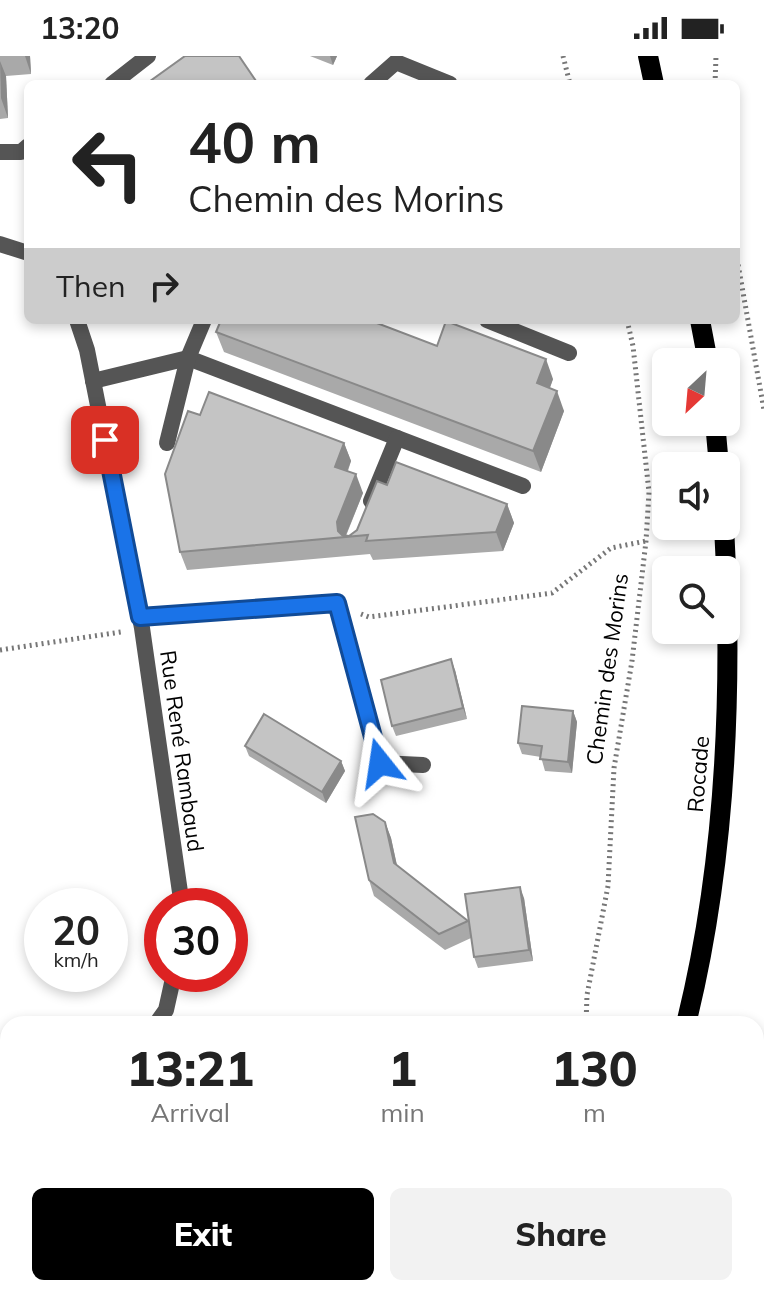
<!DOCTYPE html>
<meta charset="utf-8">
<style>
:root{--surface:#fff;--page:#f2f2f2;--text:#222;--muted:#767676;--accent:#000}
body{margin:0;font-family:Mulish,sans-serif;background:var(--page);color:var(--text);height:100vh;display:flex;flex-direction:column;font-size:30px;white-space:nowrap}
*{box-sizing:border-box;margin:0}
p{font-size:26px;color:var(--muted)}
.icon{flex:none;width:44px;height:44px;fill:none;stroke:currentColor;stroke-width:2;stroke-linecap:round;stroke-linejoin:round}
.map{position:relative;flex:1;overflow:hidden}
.details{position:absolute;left:0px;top:960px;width:764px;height:280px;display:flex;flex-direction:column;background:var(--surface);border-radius:24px 24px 0 0;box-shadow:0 4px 12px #0003}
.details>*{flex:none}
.top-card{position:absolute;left:24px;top:24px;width:716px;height:244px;border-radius:12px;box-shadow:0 4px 12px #0003;background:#fff;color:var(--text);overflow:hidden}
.needle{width:52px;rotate:206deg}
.tools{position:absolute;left:652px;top:292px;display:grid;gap:16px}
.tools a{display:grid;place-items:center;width:88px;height:88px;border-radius:12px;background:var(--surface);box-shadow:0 4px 12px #0003;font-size:40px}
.speed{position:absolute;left:24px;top:832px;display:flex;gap:16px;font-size:40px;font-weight:700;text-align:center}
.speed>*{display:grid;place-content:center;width:104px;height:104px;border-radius:50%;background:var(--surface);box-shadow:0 4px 12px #0003;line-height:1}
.speed small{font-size:20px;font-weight:400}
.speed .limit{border:12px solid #d22;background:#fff;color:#111}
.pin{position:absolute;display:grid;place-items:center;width:68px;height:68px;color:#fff;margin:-34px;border-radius:16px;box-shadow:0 4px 12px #0006}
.me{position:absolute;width:88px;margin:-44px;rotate:345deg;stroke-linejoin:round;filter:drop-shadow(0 0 6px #0008)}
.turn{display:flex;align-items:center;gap:28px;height:168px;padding:0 32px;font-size:36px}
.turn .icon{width:104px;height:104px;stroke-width:2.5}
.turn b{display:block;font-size:56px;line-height:68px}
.then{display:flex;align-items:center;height:76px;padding:0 32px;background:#0003;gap:16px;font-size:30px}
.eta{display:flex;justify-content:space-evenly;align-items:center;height:136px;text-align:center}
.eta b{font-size:48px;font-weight:800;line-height:56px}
.primary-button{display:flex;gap:16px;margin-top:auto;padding:16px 32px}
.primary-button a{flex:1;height:92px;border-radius:12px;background:var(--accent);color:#fff;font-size:32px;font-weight:800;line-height:92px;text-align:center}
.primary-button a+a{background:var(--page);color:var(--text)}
.status{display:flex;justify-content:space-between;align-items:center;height:56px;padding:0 40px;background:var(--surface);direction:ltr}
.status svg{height:22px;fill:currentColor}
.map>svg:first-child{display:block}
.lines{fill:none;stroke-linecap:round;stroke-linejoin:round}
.path{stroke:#777;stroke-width:5;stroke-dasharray:2 4;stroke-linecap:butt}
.service{stroke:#555;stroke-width:16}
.minor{stroke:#555;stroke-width:16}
.primary{stroke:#000;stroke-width:20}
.wall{fill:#a9a9a9}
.shaded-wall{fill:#898989}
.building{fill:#c4c4c4;stroke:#898989;stroke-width:2}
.route-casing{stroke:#114b97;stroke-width:20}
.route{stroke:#1a73e8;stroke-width:14}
.labels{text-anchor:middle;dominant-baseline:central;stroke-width:7;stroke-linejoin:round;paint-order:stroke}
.street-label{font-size:22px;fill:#000;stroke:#fff}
</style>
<div class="status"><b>13:20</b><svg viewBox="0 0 49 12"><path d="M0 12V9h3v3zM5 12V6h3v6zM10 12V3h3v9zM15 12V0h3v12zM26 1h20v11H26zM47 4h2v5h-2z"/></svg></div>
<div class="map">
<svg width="764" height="1240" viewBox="0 0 764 1240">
<rect width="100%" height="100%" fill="#fff"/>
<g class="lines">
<g class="path">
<polyline points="563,0 570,28"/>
<polyline points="715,28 716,0"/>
<polyline points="736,197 764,354"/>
<polyline points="361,558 369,561 552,537 611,492 646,485"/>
<polyline points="0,594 121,576"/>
<polyline points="586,968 587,939 608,830 614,712 632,605 646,485 649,436 633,290 627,264"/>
<polyline points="756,1017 764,1000"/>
<polyline points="553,1240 556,1232"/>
<polyline points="654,1240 657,1232"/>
</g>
<g class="service">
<polyline points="112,28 148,0"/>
<polyline points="371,28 396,6 450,28"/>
<polyline points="0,96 21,96 28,90"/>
<polyline points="487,264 569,297"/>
<polyline points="93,325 188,302 523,430"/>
<polyline points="167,387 188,302 204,264"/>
<polyline points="371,445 397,382"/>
</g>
<g class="minor">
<polyline points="0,188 28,197"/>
<polyline points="77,264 87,294 142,572 182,850"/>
<polyline points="140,561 337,547 380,707 423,709"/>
<polyline points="156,968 166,954 174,918"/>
<polyline points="0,1104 8,1100"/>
</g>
<g class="primary">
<polyline points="648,0 654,28"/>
<polyline points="700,264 708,306"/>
<polyline points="715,366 719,410"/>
<path d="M686 968C726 807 733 635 724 470"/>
<polyline points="603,1240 607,1232"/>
</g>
</g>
<g class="wall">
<polygon points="0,0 30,0 31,18 6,20 8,62 0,63"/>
<polygon points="310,0 337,0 333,9"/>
<polygon points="221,264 373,264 372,265 437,290 553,323 550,332 564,355 541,416 224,296 216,276"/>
<polygon points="200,359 344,387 351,405 348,415 363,437 346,480 349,480 357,474 387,429 507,448 514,467 503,495 373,504 370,498 187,514 180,496"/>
<polygon points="455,614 467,663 396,680 392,670"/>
<polygon points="573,655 577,666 572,717 545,715 541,701 522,698 518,687"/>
<polygon points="245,690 341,705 345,715 326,747 249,700"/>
<polygon points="385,766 391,782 397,810 468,865 470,870 524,842 533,905 478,912 474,901 471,882 445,894 374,840 369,824"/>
</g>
<g class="shaded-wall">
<polygon points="25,0 30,0 31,18"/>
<polygon points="330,0 337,0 333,9"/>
<polygon points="0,5 6,20 8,62 1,42"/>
<polygon points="546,303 553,323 544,347 537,327"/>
<polygon points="557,335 564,355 541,416 533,395"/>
<polygon points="344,387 351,405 342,429 335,411"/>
<polygon points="356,418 363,437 345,481 338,475 337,466"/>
<polygon points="507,448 514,467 503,495 496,476"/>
<polygon points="451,603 455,614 467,663 463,652"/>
<polygon points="573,655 577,666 572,717 568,706"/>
<polygon points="341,705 345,715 326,747 322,736"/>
<polygon points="385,766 391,782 400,823 394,807"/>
<polygon points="520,831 524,842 533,905 529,894"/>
</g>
<g class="building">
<polygon points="185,0 239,0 258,28 146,28"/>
<polygon points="221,264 369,264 437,290 446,265 546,303 537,327 557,335 533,395 216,276"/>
<polygon points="209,336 344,387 335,411 356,418 337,466 338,475 342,479 349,480 357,474 377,425 387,429 396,406 507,448 496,476 366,485 368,479 180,496 165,418 188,355 200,359"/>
<polygon points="451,603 463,652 392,670 381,624"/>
<polygon points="522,650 573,655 568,706 540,703 542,690 518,687"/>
<polygon points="264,658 341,705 322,736 245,690"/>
<polygon points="373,758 385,766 394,807 468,865 439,878 369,824 355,761"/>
<polygon points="520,831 529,894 474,901 465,838"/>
</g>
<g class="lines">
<defs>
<polyline id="route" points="105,384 140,561 337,547 380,707"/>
</defs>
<use href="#route" class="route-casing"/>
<use href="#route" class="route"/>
</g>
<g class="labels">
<g class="street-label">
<text transform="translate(607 613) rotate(-82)">Chemin des Morins</text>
<text transform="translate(182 695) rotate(82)">Rue René Rambaud</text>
<text transform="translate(698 718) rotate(-85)">Rocade</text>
</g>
</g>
</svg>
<div class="tools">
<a><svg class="needle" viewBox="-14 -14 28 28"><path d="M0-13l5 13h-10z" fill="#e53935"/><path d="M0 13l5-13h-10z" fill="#767676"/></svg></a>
<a><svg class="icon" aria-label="sound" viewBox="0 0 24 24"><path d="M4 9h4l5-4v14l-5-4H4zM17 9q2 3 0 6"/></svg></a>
<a><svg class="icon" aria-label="search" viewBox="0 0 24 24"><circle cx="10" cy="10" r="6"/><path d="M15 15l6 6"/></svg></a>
</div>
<div class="speed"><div>20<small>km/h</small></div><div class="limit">30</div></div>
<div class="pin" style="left:105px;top:384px;background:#d93025"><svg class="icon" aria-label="arrive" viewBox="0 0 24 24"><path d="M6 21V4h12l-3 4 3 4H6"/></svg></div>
<svg class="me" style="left:380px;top:707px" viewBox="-20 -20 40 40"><path d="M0-17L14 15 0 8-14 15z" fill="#1a73e8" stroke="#fff" stroke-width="4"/></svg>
<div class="top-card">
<div class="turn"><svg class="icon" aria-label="left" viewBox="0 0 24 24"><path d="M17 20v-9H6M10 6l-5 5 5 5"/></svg><div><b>40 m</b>Chemin des Morins</div></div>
<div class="then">Then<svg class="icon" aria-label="right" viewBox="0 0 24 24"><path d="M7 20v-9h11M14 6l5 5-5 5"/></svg></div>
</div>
<section class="details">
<div class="eta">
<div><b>13:21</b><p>Arrival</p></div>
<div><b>1</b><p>min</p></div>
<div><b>130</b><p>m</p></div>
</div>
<div class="primary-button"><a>Exit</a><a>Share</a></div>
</section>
</div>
